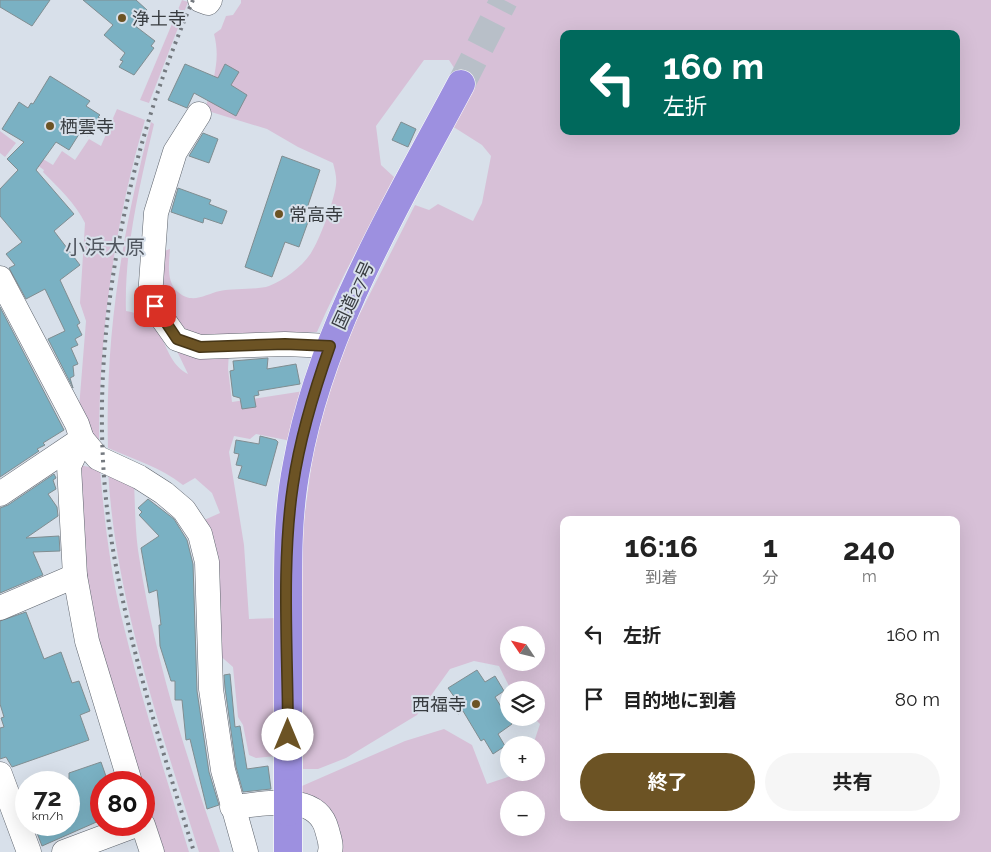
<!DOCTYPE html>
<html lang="ja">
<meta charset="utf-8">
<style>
:root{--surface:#fff;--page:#f6f6f6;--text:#222;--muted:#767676;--accent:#6c5324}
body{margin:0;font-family:Raleway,"Noto Sans JP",sans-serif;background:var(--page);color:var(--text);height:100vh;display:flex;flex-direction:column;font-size:19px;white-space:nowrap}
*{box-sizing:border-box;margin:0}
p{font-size:16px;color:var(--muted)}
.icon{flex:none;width:28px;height:28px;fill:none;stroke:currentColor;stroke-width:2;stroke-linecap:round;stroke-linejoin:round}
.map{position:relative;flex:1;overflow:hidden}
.sheet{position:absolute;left:560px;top:516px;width:400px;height:305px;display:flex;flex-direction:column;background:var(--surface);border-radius:10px;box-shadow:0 5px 20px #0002}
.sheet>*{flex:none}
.guide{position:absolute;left:560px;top:30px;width:400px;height:105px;border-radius:10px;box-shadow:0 5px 20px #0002;background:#00695c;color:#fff;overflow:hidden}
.needle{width:32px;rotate:305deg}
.buttons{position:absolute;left:500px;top:626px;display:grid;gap:10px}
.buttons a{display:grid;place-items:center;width:45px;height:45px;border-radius:50%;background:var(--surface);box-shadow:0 5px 20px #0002;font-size:25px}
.speed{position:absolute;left:15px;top:771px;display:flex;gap:10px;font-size:25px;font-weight:700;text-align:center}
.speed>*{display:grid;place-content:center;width:65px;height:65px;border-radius:50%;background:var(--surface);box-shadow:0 5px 20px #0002;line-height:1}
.speed small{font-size:12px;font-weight:400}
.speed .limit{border:8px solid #d22;background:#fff;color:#111}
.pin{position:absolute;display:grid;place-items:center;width:42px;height:42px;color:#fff;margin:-21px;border-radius:10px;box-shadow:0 2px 8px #0006}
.me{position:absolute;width:55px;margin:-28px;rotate:0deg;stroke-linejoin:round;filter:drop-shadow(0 0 4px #0008)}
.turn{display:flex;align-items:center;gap:18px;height:105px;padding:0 20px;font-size:22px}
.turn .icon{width:65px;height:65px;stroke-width:2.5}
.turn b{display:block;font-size:35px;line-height:42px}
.eta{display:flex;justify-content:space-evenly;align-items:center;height:85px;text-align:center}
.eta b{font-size:30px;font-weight:700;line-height:35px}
.cta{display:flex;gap:10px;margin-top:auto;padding:10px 20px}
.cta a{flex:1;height:58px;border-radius:30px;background:var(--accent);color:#fff;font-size:20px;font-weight:700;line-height:58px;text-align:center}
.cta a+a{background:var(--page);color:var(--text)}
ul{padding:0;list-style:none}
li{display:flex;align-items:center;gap:15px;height:65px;padding:0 20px}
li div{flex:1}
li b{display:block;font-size:19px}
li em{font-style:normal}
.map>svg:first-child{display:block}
.green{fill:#d7c0d7;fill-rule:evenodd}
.building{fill:#7ab1c3;stroke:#808d91}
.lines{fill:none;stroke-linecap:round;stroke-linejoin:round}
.highway-tunnel{stroke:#b8bfc8;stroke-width:28;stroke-dasharray:28 14;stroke-linecap:butt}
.minor-casing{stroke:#5e646d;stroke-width:25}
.highway-casing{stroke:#fff;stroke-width:29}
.minor{stroke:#fff;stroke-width:24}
.highway{stroke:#9d90e0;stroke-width:28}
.rail{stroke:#74797f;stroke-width:4;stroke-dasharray:2.5 5;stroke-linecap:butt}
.highway-bridge-casing{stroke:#fff;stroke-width:29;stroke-linecap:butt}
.highway-bridge{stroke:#9d90e0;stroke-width:28}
.route-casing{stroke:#463617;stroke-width:12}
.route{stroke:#6c5324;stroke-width:9}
.poi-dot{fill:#6c5324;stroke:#d8e0ea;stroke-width:2}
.labels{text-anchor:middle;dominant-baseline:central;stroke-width:4;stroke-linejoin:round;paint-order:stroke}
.poi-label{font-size:18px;fill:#383c40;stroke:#d8e0ea;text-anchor:start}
.street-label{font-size:18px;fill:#383c40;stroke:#d8e0ea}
.quarter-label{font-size:20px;fill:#50565f;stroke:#d8e0ea}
</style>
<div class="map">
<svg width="991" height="852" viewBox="0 0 991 852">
<rect width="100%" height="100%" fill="#d8e0ea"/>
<g class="green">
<polygon points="182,0 188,2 149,103 140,100"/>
<path d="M241 0H991V852H341L302 797V786L405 741 444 729 472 745 487 784 511 776 514 773 536 772V745H533L540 724 534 718H536V690H511L499 666 474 661 450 669 417 715 346 758 318 769H303L301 541 314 447 320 418 343 347 415 205 429 210 438 204 473 221 482 203 491 156 482 145 452 126 458 74 449 60H424L376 126 381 165 394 177C369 229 340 279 317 332L201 338 183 331 160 294 164 251 170 249C169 263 166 282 178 292 193 305 205 294 220 291 234 288 258 290 269 286 284 280 302 267 311 253 320 239 334 201 336 185 337 178 335 170 333 163L298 147 267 129 208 111 206 106C213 81 221 60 214 34L221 29 226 16 233 15 241 3ZM564 34H956V131H564ZM564 520H956V818H564ZM509 635H536V662H509ZM509 800H536V828H509Z"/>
<path d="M117 109 145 120C114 226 99 334 99 444L91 439 79 408 86 321 80 303 85 223C76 204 58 187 43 172L44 170 30 160 33 153 53 165 62 151 75 160 89 139 101 146Z"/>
<path d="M151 122 154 124C140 184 124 249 126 311 171 319 158 358 188 374L174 345 229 351 228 369 232 402 304 391 291 441 256 434 250 439 234 436 229 452 244 545 249 619 277 618 276 756 256 758 249 755 243 725 238 717 233 667 217 653 202 521 220 513 212 493 195 478 183 485C160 467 135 460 108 448 105 334 122 233 151 122Z"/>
<polygon points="0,131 16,143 5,157 0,153"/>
<path d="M79 465 100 469C104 518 110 567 121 615 140 695 165 774 189 852H158L144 809V782H135L86 614Z"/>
<path d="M108 470 134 481C135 504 135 527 138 550 153 653 185 754 220 852H199C161 729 115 599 108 470Z"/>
</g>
<g class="building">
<polygon points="0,0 50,0 32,26 0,7"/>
<polygon points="83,0 136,0 147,10 134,25 155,41 151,46 154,48 134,75 119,67 123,61 120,60 125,53 104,35 113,25"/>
<polygon points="185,64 218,78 225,64 239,72 231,85 247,95 236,116 194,93 187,108 168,100"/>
<polygon points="50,76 90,101 86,106 100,115 98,117 101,119 88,136 81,131 69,150 56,142 36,170 74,214 54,231 80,265 60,280 80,323 77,325 82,335 75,339 78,345 71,348 78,364 73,366 74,376 70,378 73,388 48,339 65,331 45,289 26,299 9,268 15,265 6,254 22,242 0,216 0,189 18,170 7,159 24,142 2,129 19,102 28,108 31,103 33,104"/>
<polygon points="401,122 416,129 408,147 392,140"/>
<polygon points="203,133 218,139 209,163 189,156"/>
<polygon points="282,156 320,170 303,220 308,222 299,247 285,242 272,277 245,267"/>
<polygon points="178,188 211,200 209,204 227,211 222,224 204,218 203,223 171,212"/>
<polygon points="0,307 64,430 43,443 45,445 37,449 39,451 0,477"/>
<polygon points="268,358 267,369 296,364 300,384 258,391 259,395 254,396 256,407 242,409 240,398 233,396 230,371 234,370 233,361"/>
<polygon points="260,436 276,440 278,442 266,486 238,478 242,466 236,465 239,454 234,453 236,440 259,444"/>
<polygon points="54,474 56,478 53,480 56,489 48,494 57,507 58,516 26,538 59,536 60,551 33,552 43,575 0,593 0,508 8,505"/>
<polygon points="148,499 174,519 187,540 193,564 197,691 209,772 219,805 207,809 190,739 186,740 182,700 175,700 175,681 171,681 160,646 159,625 161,625 157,590 149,593 141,548 159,536 139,515 142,512 138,508"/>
<polygon points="26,612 44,659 61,652 72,683 79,681 90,711 80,715 89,740 12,767 6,757 0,759 0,728 4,727 1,718 4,717 0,704 0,621"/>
<polygon points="477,670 485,682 495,676 504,691 495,697 512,724 498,734 505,746 493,754 484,739 481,741 463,711 458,714 450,701 455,698 448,688"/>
<polygon points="230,674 235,727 240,726 247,769 268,766 271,789 243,792 236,767 225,688 224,675"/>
<polygon points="101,762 108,782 101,782 101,820 42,846 34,825 69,825 69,773"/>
</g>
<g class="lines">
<polyline class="highway-tunnel" points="461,84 504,0"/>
<defs>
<g id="minor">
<polyline points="200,0 208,3 210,0"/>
<polyline points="199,114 175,152 156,213 150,297 160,315 177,339 200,347 285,344 330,346"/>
<polyline points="0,278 77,424 82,439 98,458 139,477 164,493 184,510 200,534 207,562 211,689 223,770 246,852"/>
<polyline points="82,439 69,466 75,576 87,641 130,782"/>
<polyline points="0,494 82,439"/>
<polyline points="0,608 75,576"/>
<polyline points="0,774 29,852"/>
<path d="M232 807C263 805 317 790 327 830 329 838 332 844 330 852"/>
<polyline points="143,825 152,852"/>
<polyline points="64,852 136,825"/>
</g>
<g id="highway">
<path d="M288 793C288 733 288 674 288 615 288 564 287 514 297 464 321 330 397 204 461 84"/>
<polyline points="288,812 288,852"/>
</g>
</defs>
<use href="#minor" class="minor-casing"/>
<use href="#highway" class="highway-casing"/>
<use href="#minor" class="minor"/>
<use href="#highway" class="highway"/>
<path class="rail" d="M193 0C124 159 85 351 109 524 125 636 161 745 194 852"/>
<defs>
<polyline id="highway-bridge" points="288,793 288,812"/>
</defs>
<use href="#highway-bridge" class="highway-bridge-casing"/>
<use href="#highway-bridge" class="highway-bridge"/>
</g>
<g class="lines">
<defs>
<path id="route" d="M155 306 177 339 200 347 285 344 330 346C314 391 300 437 293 485 281 564 288 654 288 735"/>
</defs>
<use href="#route" class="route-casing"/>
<use href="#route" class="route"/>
</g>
<g class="poi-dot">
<circle cx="122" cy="18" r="5"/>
<circle cx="50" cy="126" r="5"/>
<circle cx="279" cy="214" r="5"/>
<circle cx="476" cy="704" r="5"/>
</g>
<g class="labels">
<g class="poi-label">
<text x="132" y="18">浄土寺</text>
<text x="60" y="126">栖雲寺</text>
<text x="289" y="214">常高寺</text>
<text x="466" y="704" text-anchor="end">西福寺</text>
</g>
<g class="street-label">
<text transform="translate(353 295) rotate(-65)">国道27号</text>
</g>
<g class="quarter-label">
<text x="105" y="247">小浜大原</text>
</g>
</g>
</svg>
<div class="buttons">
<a><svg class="needle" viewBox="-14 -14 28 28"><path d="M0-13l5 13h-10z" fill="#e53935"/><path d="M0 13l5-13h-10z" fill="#767676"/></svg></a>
<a><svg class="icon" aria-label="layers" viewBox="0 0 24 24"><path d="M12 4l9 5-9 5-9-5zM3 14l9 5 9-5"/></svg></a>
<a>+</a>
<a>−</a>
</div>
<div class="speed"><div>72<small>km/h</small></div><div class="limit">80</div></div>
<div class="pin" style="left:155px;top:306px;background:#d93025"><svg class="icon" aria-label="arrive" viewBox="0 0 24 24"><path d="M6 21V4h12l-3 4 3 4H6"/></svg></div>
<svg class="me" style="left:288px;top:735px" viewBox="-20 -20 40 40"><circle r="19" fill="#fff"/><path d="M0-13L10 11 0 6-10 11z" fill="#6c5324"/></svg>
<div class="guide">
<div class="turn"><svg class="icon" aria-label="left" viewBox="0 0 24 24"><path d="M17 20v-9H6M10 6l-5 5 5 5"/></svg><div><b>160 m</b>左折</div></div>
</div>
<section class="sheet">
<div class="eta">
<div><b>16:16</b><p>到着</p></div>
<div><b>1</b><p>分</p></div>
<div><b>240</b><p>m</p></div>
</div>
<ul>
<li><svg class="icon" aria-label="left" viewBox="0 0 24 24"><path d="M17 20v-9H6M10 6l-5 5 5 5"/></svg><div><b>左折</b></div><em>160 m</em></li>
<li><svg class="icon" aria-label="arrive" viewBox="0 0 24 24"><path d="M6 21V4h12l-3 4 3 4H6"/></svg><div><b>目的地に到着</b></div><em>80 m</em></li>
</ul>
<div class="cta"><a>終了</a><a>共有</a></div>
</section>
</div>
